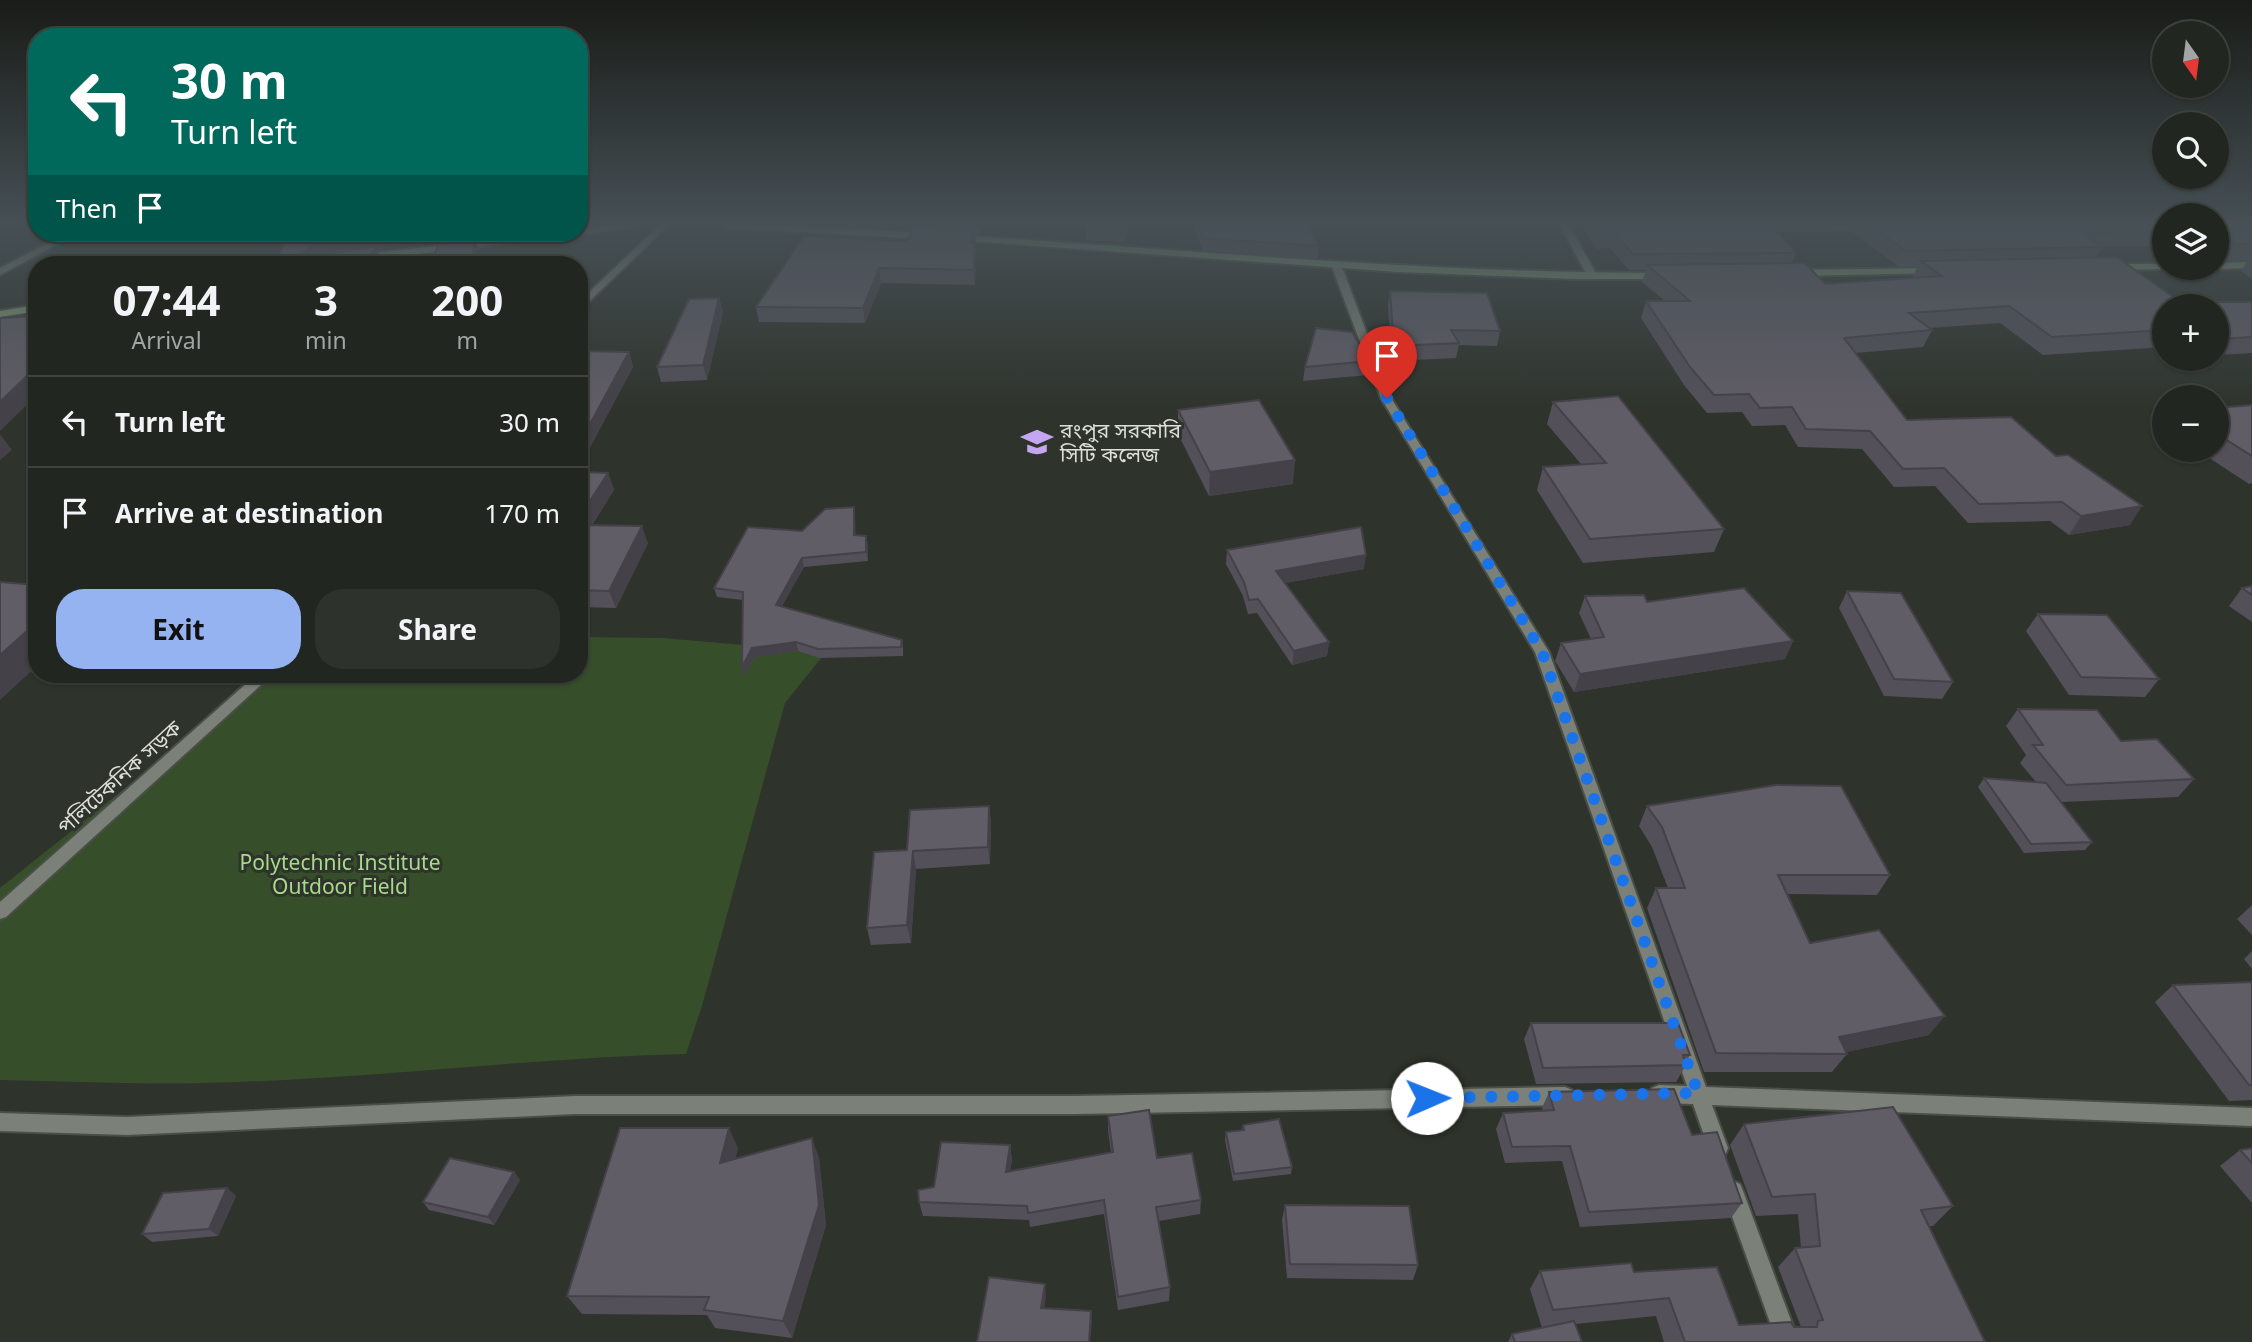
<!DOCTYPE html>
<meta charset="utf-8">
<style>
:root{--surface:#222620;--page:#2e322d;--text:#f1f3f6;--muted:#a2a5a5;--line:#3f433e;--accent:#95b2f1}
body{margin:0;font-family:"Noto Sans","Noto Sans Bengali",sans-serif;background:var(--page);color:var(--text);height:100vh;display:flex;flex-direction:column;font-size:26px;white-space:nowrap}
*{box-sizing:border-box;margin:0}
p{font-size:23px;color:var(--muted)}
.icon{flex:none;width:38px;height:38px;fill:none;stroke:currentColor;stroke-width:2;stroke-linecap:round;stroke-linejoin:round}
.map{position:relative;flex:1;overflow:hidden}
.sheet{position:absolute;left:28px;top:256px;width:560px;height:427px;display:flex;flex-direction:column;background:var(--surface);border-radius:28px;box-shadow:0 2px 5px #0004,0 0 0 2px var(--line)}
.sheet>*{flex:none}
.hud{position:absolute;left:28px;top:28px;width:560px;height:214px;border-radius:28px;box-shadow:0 2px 5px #0004,0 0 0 2px var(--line);background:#00695c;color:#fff;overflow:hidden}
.needle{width:46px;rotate:166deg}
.fabs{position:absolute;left:2152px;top:21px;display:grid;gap:14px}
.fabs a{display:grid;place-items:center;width:77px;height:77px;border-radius:50%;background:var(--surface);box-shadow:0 2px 5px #0004,0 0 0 2px var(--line);font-size:35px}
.pin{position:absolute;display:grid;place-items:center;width:60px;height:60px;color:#fff;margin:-72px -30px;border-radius:50% 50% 50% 0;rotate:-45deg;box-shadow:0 0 7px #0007}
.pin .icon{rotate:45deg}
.me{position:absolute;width:77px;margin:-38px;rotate:89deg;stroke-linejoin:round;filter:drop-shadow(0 0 5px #0008)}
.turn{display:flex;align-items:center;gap:24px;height:147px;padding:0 28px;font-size:32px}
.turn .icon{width:91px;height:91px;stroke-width:2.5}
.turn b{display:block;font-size:49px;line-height:60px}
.then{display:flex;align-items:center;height:66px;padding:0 28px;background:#0003;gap:14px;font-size:26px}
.eta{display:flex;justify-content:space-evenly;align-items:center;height:119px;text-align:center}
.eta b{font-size:42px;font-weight:700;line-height:49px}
.primary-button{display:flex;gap:14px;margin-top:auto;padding:14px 28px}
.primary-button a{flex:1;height:80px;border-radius:28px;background:var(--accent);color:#111;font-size:28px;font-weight:700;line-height:80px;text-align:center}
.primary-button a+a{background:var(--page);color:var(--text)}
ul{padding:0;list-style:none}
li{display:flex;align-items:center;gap:21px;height:91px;padding:0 28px;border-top:2px solid var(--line)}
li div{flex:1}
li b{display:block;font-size:26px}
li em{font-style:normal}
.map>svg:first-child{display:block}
.green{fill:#374e2b}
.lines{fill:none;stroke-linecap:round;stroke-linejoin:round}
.street-casing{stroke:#494e47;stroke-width:4}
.secondary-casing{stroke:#494e47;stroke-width:4}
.street{fill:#7b8178;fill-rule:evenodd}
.secondary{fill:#809873;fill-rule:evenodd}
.wall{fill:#535059;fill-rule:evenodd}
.shaded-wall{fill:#444148}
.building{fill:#615d67;stroke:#444148;stroke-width:2}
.route{stroke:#1a73e8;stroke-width:12;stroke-dasharray:0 21.6}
.labels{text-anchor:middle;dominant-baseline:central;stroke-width:6;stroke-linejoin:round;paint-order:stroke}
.poi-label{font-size:21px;fill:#dbded9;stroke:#2e332b;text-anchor:start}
.street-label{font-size:21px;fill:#dbded9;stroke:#2e332b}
.park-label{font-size:21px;fill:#a6da8a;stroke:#2e332b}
</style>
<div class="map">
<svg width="2252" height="1342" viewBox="0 0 2252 1342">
<rect width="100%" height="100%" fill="#2e332b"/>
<path class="green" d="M579 637 662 638 826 652 785 703 702 1006 686 1054C524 1058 364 1080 202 1083 135 1085 67 1081 0 1080V888L268 674H579Z"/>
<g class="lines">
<defs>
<g id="street">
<polygon points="660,225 669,225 579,311 579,302"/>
<polygon points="1560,225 1569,225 1598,277 1596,279 1588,277"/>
<polygon points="68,233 78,233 0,275 0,268"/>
<polygon points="1337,264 1342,267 1391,398 1549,652 1706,1087 2252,1108 2252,1126 1712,1105 1728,1148 1725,1155 1718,1158 1711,1155 1693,1104 1659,1103 1652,1100 1649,1094 1652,1088 1659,1085 1687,1086 1535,652 1381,398 1332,267"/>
<polygon points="257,674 273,674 6,917 0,919 0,902"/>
<polygon points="1565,1087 1572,1090 1575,1096 1572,1102 1565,1105 1075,1114 575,1114 127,1135 0,1131 0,1113 127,1117 575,1096 1075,1096"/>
<polygon points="1733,1181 1740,1184 1743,1191 1799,1342 1777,1342 1723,1191 1726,1184"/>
</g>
<g id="secondary">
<polygon points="613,225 643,225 579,235 575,233 579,233 579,229"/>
<polygon points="721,225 781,225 926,233 930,236 926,239 725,228"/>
<polygon points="548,233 572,233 568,236 358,261 354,258 358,255"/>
<path d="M957 235C1192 250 1427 273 1663 273L1668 276 1663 279H1575L1398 272 954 240 953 238Z"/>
<polygon points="2252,262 2252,268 2217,269 2214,268 2217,268 2217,263"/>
<polygon points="2165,264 2165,268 2168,269 2114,270 2109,267 2114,264"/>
<polygon points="1933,268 1936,269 1936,273 1795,276 1790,273 1795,270"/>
<polygon points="37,305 37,311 0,317 0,311"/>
</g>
</defs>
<use href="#street" class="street-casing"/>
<use href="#secondary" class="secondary-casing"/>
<use href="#street" class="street"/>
<use href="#secondary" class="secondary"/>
</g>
<g class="wall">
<polygon points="922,225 982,225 980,234 975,233 976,244 975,285 881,283 865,323 759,322 756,307 907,241 922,227"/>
<polygon points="1086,225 1130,225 1125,242 1086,240"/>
<polygon points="1193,225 1307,225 1319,246 1318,259 1203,251"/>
<path d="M1581 225H2165V246H2104L2102 250H2101L2096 258 2180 302H2252V353L2217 355V306H2165V347L2043 355 2000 323 1929 328 1932 330 1923 347 1856 353 1907 420 2130 525 2069 535 2050 521 1968 523 1935 486 1894 487 1862 449 1798 447 1785 425 1752 426 1742 412 1707 413 1684 385 1641 318 1646 301H1665L1642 282 1646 270H1629L1610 248 1596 249ZM1851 231 1899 267H1917L1913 277 1914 278 1825 284 1792 263 1796 253 1777 232Z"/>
<polygon points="2217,225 2252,225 2252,279 2241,271 2248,260 2226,260 2217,254"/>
<polygon points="1390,291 1500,331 1497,346 1459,345 1456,358 1392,361 1388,305"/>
<polygon points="719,298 723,312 707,380 661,382 657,367"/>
<polygon points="579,351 629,352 633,367 588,451 579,452"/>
<polygon points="1370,361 1368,375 1303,381 1305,367"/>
<polygon points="1553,402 1724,529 1714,552 1583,563 1537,490 1543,467 1581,464 1547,424"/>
<polygon points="2252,405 2252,483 2249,484 2197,450 2217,450 2217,408"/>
<polygon points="1178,410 1293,484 1209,496 1178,434"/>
<polygon points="579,472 608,473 614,490 592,525 648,543 616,608 579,607"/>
<polygon points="854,507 855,516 855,535 868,544 868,561 804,567 782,606 902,640 903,648 903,656 820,658 798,651 755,657 744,676 742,667 743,600 717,597 714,588 802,531"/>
<polygon points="37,533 37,548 30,538"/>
<polygon points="1227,550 1364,569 1285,583 1329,642 1327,656 1292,665 1257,613 1248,614 1243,596 1226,564"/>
<polygon points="2252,586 2252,622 2229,606 2242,588"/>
<polygon points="1847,591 1953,682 1942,699 1884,696 1839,608"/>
<polygon points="1585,596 1647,602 1793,641 1785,659 1574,692 1555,661 1561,643 1591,639 1579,613"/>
<polygon points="2038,614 2159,679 2145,697 2069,695 2026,631"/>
<polygon points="2018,709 2121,741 2194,779 2178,797 2062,802 2092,842 2085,850 2024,853 1978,787 1984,778 2036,782 2020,763 2026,755 2006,726"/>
<polygon points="989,806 991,823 990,864 916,869 911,943 871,945 867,928 907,850"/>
<polygon points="1647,806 1890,875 1877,895 1788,894 1810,943 1929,1035 1846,1052 1847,1054 1832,1072 1704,1072 1647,908 1656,888 1668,888 1652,847 1639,826"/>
<polygon points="2252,905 2252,935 2237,919"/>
<polygon points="2252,951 2252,969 2244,959"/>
<polygon points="2252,982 2252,1100 2229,1101 2155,1002 2173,985"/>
<polygon points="1531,1023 1690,1055 1685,1063 1686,1065 1676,1082 1536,1084 1524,1039"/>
<polygon points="1549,1092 1692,1135 1742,1203 1731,1218 1580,1227 1562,1161 1505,1163 1496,1129 1503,1113 1543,1111 1542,1108"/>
<polygon points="1108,1116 1157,1158 1201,1200 1200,1214 1159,1221 1170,1287 1169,1301 1118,1310 1104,1214 1030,1227 1029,1220 923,1216 919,1202 934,1187 1010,1145 1012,1160 1010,1171 1111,1152 1108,1131"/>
<polygon points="1744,1124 1953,1206 1933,1226 1929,1226 1985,1342 1664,1342 1656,1316 1575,1324 1582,1342 1508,1342 1512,1334 1542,1328 1530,1289 1540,1271 1634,1272 1739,1325 1801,1327 1778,1267 1795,1248 1801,1248 1798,1214 1756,1216 1730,1145"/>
<polygon points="1243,1125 1292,1167 1291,1174 1233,1181 1225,1140 1226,1132 1242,1130"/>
<polygon points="738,1148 735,1158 819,1158 826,1225 792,1338 715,1328 707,1315 582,1314 567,1296"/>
<polygon points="2252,1148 2252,1203 2220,1166 2240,1150"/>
<polygon points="514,1172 520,1180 494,1225 429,1210 423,1202"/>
<polygon points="227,1188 236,1196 218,1236 152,1242 142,1234"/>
<polygon points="1285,1205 1418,1265 1413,1280 1287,1278 1282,1220"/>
</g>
<g class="shaded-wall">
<polygon points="1125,225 1130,225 1125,242"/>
<polygon points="975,230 976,244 975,285 970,243"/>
<polygon points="398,233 520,233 420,242 376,249 380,260 378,264 367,264 316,258 303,253 310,246"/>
<polygon points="475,240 478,248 475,264 471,264"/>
<polygon points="302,254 307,264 280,264 277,258"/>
<polygon points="879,268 881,283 865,323 863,308"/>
<polygon points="719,298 723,312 707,380 703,365"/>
<polygon points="629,352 633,367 588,451 583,437"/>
<polygon points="37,366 37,395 0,431 0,402"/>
<polygon points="0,434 12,450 0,460"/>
<polygon points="1295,460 1293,484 1209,496 1210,472"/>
<polygon points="608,473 614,490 581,542 579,538 579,518"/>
<polygon points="2142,506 2130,525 2069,535 2081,516"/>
<polygon points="854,507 855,516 856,543 854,535"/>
<polygon points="642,526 648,543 616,608 609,591"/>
<polygon points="866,536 868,544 868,561 866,552"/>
<polygon points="1366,555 1364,569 1274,585 1276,571"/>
<polygon points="802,558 804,567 778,613 776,605"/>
<polygon points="37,622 37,666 0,700 0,655"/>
<polygon points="1793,641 1785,659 1574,692 1580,674"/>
<polygon points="796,642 798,651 755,657 744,676 742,667 752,648"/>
<polygon points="1329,642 1327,656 1292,665 1294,651"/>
<polygon points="989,806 991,823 990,864 988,847"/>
<polygon points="913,851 916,869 911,943 907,925"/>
<polygon points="1945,1016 1929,1035 1836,1054 1839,1037"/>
<polygon points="729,1128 738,1148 730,1182 720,1163"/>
<polygon points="812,1138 819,1158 826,1225 792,1338 783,1321"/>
<polygon points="1010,1145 1012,1160 1008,1187 1006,1172"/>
<polygon points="514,1172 520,1180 494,1225 488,1217"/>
<polygon points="227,1188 236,1196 218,1236 209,1229"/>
<polygon points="1045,1284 1046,1296 1043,1320 1041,1308"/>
<polygon points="1091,1311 1092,1322 1090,1342 1089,1342"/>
</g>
<g class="building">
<polygon points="1086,225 1125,225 1125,228"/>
<polygon points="1198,225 1307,225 1319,246 1203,238"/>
<polygon points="1595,225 1771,225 1796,253 1633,254 1614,232 1600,233"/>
<polygon points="1871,225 2165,225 2165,230 2106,230 2111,233 2085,234 2102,247 1906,251"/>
<polygon points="2217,225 2252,225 2252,244 2236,244 2217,231"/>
<polygon points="915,227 975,230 970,243 975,243 974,270 879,268 863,308 756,307 804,236 907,241"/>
<polygon points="290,233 398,233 310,246 303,253 326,254 375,247 367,264 297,264 302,254 277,258"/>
<polygon points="475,240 471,264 432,264 438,244"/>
<polygon points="2117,257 2180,302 2252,302 2252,337 2217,339 2217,306 2165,306 2165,330 2052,337 2009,306 1909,313 1932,330 1844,338 1907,420 2011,417 2056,456 2068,455 2142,506 2081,516 2062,502 1979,504 1944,468 1903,469 1870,431 1806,429 1792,407 1760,408 1749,394 1714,395 1690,367 1646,301 1690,301 1647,265 1805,263 1825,284 1942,276 1920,261"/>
<polygon points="1390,291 1487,293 1500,331 1451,330 1459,343 1394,346"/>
<polygon points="719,298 703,365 657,367 689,299"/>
<polygon points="37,316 37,366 0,402 0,318"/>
<polygon points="1316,328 1352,332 1370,361 1305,367"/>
<polygon points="579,351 629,352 583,437 579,437"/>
<polygon points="1618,396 1724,529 1590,539 1543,467 1606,463 1553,402"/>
<polygon points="1259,400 1295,460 1210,472 1178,410"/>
<polygon points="2252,405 2252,456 2217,434 2217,408"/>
<polygon points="579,472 608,473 579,518"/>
<polygon points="854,507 854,535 866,536 866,552 802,558 776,605 902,640 901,647 818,649 796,642 752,648 742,667 743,592 714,588 748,527 802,531 825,509"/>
<polygon points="579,525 642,526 609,591 579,590"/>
<polygon points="1361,527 1366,555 1276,571 1329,642 1294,651 1258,599 1249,600 1244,582 1227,550"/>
<polygon points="37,533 37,539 30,538"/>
<polygon points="0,582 37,585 37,622 0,655"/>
<polygon points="2252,586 2252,595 2242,588"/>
<polygon points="1744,588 1793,641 1580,674 1561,643 1604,637 1585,596 1644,595 1647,602"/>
<polygon points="1847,591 1901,593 1953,682 1894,679"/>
<polygon points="2038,614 2107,615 2159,679 2081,677"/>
<polygon points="2018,709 2097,710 2121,741 2157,739 2194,779 2066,785 2033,745 2043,745"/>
<polygon points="1984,778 2046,783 2092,842 2031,844"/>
<polygon points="1776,785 1841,786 1890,875 1778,875 1810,943 1879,930 1945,1016 1839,1037 1847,1054 1716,1053 1656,888 1685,888 1662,827 1647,806"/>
<polygon points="989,806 988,847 913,851 907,925 867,928 874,852 907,850 910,810"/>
<polygon points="2252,982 2252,1085 2249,1085 2173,985"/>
<polygon points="1531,1023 1678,1023 1690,1055 1683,1055 1686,1065 1543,1068"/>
<polygon points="1674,1089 1692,1135 1717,1132 1742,1203 1589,1212 1570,1146 1512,1147 1503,1113 1554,1110 1549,1092"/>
<polygon points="1893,1107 1953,1206 1921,1210 1985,1342 1685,1342 1669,1298 1553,1310 1540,1271 1631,1263 1634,1272 1717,1267 1739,1325 1791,1322 1794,1327 1817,1327 1818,1321 1823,1320 1795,1248 1820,1246 1815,1194 1772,1197 1744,1124"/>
<polygon points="1149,1110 1157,1158 1192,1153 1201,1200 1156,1207 1170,1287 1118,1297 1104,1200 1028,1213 1027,1206 919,1202 918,1190 934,1187 941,1142 1010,1145 1006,1172 1113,1152 1108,1116"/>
<polygon points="1279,1119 1292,1167 1234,1174 1226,1132 1244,1130 1243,1125"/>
<polygon points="620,1128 729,1128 720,1163 812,1138 819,1205 783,1321 704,1310 709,1297 567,1296"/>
<polygon points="2252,1148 2252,1163 2240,1150"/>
<polygon points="450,1158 514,1172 488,1217 423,1202"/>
<polygon points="227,1188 209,1229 142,1234 163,1193"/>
<polygon points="1285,1205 1409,1206 1418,1265 1290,1264"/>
<polygon points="989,1277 1045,1284 1041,1308 1091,1311 1089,1342 977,1342"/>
<polygon points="1574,1321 1582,1342 1515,1342 1512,1334"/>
</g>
<linearGradient id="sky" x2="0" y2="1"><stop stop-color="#191c18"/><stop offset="0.54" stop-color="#465055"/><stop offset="1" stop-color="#465055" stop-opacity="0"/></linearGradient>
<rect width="2252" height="413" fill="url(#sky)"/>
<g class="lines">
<polyline class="route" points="1387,398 1542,652 1698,1093 1427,1098"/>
</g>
<defs>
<symbol id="university-bare" viewBox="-9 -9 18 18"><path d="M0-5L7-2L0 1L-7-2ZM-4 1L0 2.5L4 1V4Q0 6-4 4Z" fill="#c5a7f1" stroke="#2e332b" stroke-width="2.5" paint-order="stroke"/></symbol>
</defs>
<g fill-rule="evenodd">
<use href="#university-bare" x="1015" y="420" width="44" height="44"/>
</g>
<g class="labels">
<g class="poi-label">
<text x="1060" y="430">রংপুর সরকারি<tspan x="1060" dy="24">সিটি কলেজ</tspan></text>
</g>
<g class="street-label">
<text transform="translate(119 777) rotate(-42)">পলিটেকনিক সড়ক</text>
</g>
<g class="park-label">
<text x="340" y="862">Polytechnic Institute<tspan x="340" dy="24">Outdoor Field</tspan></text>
</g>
</g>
</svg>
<div class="fabs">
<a><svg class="needle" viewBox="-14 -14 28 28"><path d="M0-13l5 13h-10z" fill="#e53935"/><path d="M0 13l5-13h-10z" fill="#a2a5a5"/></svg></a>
<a><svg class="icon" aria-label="search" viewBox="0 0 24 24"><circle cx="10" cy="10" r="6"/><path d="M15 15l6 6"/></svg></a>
<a><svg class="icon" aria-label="layers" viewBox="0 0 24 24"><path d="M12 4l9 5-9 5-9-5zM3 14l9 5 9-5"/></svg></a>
<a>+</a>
<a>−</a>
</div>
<div class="pin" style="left:1387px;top:398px;background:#d93025"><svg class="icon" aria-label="arrive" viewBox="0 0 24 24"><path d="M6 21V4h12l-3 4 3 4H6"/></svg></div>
<svg class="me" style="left:1427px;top:1098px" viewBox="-20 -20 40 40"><circle r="19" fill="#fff"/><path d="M0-13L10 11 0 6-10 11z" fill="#1a73e8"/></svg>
<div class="hud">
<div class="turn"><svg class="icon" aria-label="left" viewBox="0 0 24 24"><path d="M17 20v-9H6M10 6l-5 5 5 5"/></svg><div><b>30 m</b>Turn left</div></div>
<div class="then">Then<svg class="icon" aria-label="arrive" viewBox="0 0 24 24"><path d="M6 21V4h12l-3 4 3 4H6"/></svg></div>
</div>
<section class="sheet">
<div class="eta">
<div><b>07:44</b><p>Arrival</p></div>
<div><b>3</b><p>min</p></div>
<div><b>200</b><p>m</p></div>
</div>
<ul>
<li><svg class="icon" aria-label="left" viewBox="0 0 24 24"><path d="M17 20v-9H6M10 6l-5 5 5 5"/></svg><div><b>Turn left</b></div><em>30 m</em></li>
<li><svg class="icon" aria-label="arrive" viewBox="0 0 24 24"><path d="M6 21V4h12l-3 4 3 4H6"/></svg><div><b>Arrive at destination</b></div><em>170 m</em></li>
</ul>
<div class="primary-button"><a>Exit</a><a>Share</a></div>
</section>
</div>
